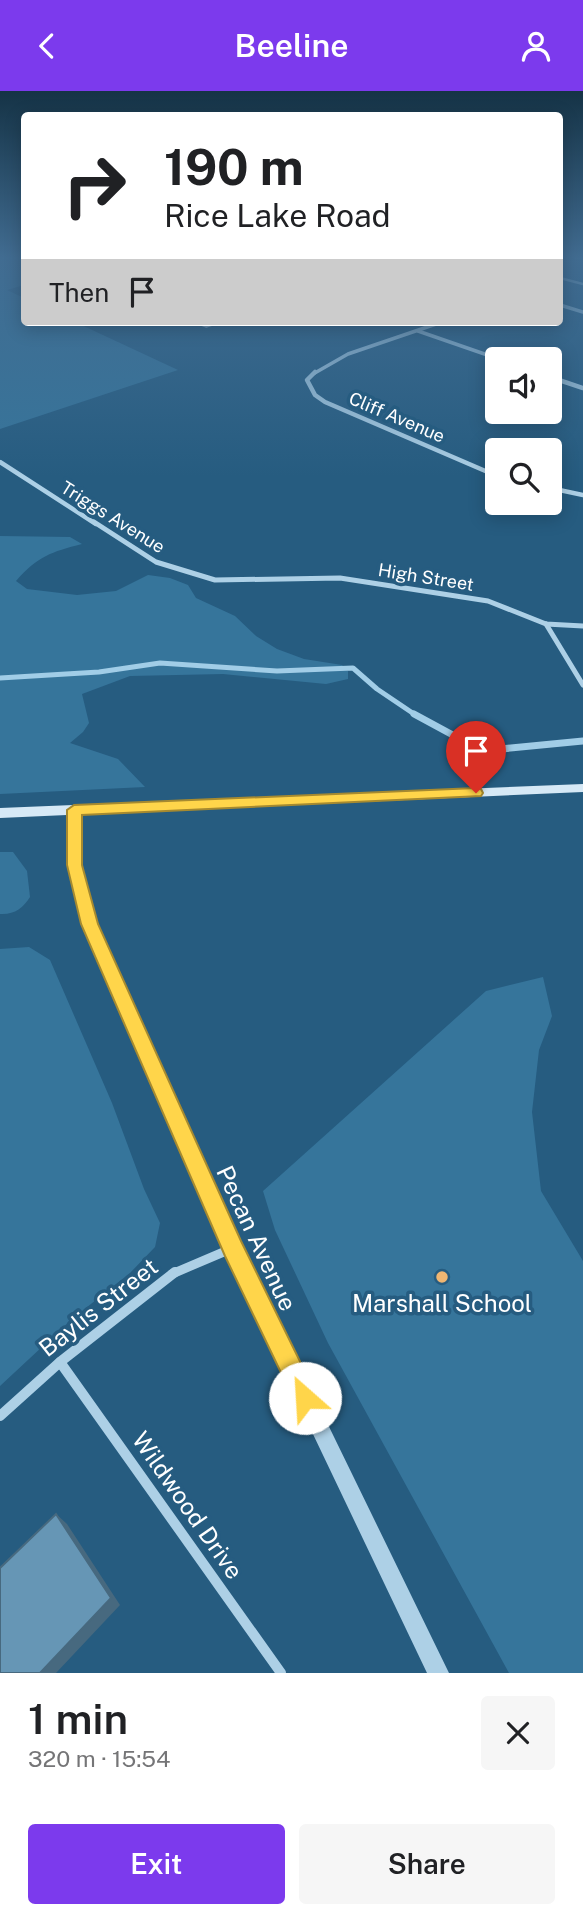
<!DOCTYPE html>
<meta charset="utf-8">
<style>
:root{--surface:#fff;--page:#f6f6f6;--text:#202124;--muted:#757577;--accent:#7c3aed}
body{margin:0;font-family:"Public Sans",sans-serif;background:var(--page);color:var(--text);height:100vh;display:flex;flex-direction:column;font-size:26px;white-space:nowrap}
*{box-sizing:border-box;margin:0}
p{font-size:23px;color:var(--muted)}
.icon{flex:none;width:38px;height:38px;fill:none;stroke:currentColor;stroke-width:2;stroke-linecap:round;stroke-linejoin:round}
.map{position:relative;height:1582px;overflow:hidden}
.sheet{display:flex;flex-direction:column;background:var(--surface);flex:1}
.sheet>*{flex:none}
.banner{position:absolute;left:21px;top:21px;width:542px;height:214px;border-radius:7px;box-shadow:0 4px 18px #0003;background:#fff;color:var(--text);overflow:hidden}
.buttons{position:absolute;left:485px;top:256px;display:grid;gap:14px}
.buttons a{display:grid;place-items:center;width:77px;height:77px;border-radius:7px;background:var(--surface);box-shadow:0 4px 18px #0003;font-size:35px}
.pin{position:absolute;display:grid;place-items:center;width:60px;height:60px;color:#fff;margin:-72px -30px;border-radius:50% 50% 50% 0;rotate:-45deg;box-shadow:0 0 7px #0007}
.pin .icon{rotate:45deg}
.me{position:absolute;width:77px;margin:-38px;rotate:334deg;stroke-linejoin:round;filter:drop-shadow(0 0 5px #0008)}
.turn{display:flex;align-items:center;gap:24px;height:147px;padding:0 28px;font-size:32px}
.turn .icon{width:91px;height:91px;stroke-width:2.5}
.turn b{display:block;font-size:49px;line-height:60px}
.then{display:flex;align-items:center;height:66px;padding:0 28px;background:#0003;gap:14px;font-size:26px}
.round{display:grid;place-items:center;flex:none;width:74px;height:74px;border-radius:7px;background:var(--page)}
.summary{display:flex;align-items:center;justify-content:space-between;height:119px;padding:0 28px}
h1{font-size:42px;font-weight:600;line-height:52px}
.button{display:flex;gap:14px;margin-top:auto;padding:14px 28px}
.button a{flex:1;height:80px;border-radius:7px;background:var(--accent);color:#fff;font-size:28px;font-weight:600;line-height:80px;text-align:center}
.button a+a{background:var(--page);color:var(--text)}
header{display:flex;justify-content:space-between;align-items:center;height:91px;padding:0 28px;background:var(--accent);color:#fff;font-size:32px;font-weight:600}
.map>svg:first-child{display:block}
.green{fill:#36759b}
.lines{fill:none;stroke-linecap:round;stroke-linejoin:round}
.stream-far1{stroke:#a1cde7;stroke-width:5}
.stream{stroke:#a1cde7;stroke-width:7}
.service{stroke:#add0e6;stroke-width:2.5}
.minor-far4{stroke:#add0e6;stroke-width:3.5}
.minor-far3{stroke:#add0e6;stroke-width:4.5}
.minor-far2{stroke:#add0e6;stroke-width:5}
.minor-far1{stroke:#add0e6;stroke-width:9}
.minor{stroke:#add0e6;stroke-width:10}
.tertiary{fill:#add0e6;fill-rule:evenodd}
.secondary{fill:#d6e9f6;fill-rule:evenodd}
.shaded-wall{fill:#47697f}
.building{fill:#6696b5;stroke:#47697f;stroke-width:2}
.route{fill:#ffd54a;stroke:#a68a30;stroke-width:2}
.poi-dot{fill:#efb672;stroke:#265c80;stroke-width:2.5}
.labels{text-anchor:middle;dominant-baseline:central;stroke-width:7;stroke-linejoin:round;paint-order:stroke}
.far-street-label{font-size:18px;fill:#fff;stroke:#265c80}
.near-street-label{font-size:24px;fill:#fff;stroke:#265c80}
.near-poi-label{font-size:24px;fill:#fff;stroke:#265c80}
</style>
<header><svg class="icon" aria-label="back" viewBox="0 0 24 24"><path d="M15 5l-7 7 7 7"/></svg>Beeline<svg class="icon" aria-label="person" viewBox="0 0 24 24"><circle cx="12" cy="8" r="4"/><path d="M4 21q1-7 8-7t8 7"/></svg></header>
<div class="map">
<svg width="583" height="1582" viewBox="0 0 583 1582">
<rect width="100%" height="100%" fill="#265c80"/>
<g class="green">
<polygon points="0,165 24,165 24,194 7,199 24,207 24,231 75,231 178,279 0,338"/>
<path d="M0 445 70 446 82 453C51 461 38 465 16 490L27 498 77 504 116 500 148 484 170 487 188 494 196 507 235 525 256 545 277 558 304 568 342 574 348 580V588L326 593 223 583 130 585 82 603 89 632 83 641 70 652 118 668 145 696 0 703Z"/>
<path d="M0 761H13L27 780 30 806C23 817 14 824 0 823Z"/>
<polygon points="29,856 50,869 112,1012 144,1098 160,1132 155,1156 130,1182 72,1228 0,1295 0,858"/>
<polygon points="543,886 552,925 539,959 532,1021 541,1100 583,1170 583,1582 509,1582 328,1252 275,1139 263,1100 486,900"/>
</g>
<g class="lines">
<polyline class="stream-far1" points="0,587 99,581 160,572 277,580 353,577 377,598 417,625"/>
<polyline class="stream" points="414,623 462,649 491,659 583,650"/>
<polyline class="service" points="560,187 583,193"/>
<g class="minor-far4">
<polyline points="573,165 583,167"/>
<polyline points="560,214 583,221"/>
<polyline points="196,231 206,235 218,231"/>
<polyline points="418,240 499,268"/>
<polyline points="313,283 348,263 442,231"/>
</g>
<g class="minor-far3">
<polyline points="315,281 307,289 315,304 325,311 497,385"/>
<polyline points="550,286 583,297"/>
<polyline points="0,371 96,433"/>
<polyline points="550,397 583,404"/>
</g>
<g class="minor-far2">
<polyline points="94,431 156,471 215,489 340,487 488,510 546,533 583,535"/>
<polyline points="546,533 583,594"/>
</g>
<polyline class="minor-far1" points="172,1183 233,1157"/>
<g class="minor">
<polyline points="60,1271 281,1582"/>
<polyline points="0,1325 60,1271 175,1181"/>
</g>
<polygon class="tertiary" points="74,715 80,719 80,774 95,833 125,903 239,1151 449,1582 427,1582 227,1163 111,903 83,833 68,774 68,719"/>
<polygon class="secondary" points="583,693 583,701 0,727 0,717"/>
</g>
<polygon class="shaded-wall" points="56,1423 67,1433 120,1514 56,1582 40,1582"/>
<polygon class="building" points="56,1423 111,1507 40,1582 0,1582 0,1477"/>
<linearGradient id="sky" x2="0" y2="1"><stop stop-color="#153346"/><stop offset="0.43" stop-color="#416c91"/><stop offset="1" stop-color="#416c91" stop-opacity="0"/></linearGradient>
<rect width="583" height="386" fill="url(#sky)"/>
<polygon class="route" points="476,697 481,698 483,702 481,705 82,724 82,774 98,833 241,1150 314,1299 317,1307 314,1315 305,1319 297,1315 225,1165 81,833 67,774 67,719 74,714"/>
<circle class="poi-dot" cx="442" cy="1186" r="7"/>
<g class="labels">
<g class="far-street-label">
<text transform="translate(397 326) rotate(23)">Cliff Avenue</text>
<text transform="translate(113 426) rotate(32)">Triggs Avenue</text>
<text transform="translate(426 486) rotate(9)">High Street</text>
</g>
<g class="near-street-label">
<text transform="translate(257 1147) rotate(65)">Pecan Avenue</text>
<text transform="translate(98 1216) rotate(-38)">Baylis Street</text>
<text transform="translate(188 1414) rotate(55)">Wildwood Drive</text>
</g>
<g class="near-poi-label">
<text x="442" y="1212">Marshall School</text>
</g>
</g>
</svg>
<div class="buttons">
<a><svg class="icon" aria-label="sound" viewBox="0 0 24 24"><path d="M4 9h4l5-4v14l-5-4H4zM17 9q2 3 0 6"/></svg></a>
<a><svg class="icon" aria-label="search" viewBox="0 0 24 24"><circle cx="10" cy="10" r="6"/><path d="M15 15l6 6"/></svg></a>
</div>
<div class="pin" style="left:476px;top:702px;background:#d93025"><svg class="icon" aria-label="arrive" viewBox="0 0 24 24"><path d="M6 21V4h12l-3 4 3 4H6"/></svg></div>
<svg class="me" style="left:305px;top:1307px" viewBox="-20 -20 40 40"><circle r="19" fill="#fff"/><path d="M0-13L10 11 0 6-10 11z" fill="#ffd54a"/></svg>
<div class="banner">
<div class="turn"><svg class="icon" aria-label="right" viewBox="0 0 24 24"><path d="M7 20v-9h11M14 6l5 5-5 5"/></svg><div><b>190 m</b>Rice Lake Road</div></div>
<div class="then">Then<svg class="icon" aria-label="arrive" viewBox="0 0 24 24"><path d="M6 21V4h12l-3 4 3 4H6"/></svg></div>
</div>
</div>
<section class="sheet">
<div class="summary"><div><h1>1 min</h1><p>320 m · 15:54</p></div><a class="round"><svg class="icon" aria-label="close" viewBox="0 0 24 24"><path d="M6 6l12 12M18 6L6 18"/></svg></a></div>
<div class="button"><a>Exit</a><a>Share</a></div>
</section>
